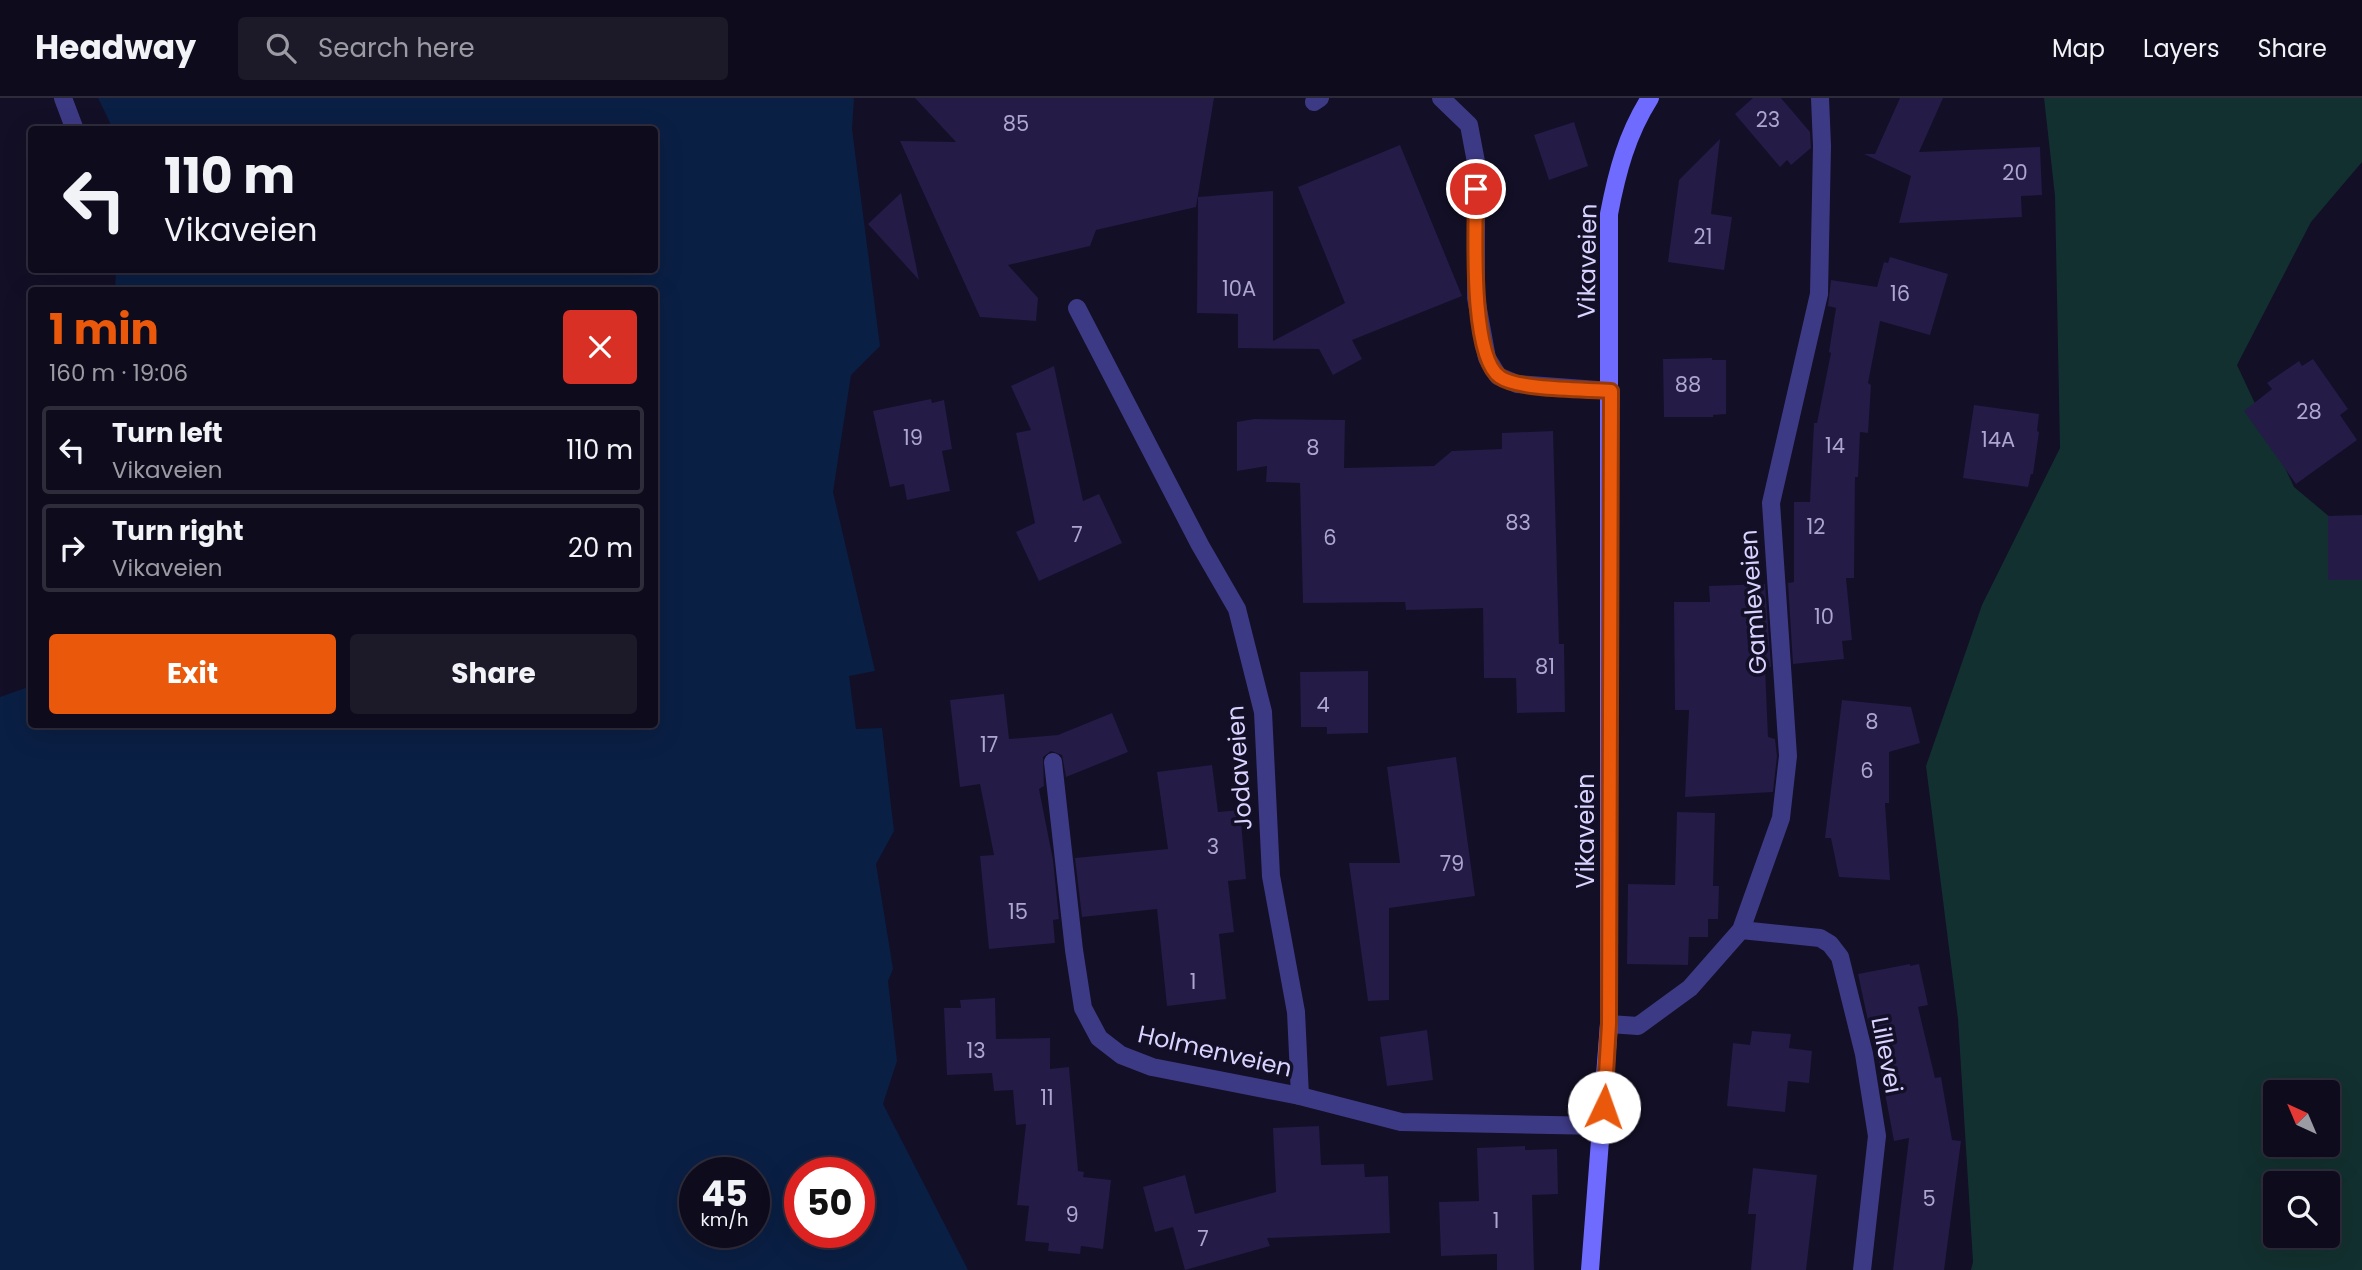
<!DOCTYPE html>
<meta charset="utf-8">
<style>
:root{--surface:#0e0b1c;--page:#1c1929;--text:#f1f3f6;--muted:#9b9ba3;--line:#2e2b3b;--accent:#ea580c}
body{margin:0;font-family:Poppins,sans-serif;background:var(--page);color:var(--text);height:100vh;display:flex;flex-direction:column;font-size:26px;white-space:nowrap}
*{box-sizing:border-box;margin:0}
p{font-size:23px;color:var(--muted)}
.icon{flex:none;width:38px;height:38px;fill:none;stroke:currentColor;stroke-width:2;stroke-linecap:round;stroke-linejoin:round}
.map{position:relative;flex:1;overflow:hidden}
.panel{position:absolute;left:28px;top:189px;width:630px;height:441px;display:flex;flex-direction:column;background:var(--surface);border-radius:7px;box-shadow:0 7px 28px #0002,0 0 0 2px var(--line)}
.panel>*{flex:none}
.hud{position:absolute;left:28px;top:28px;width:630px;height:147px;border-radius:7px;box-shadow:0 7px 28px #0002,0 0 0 2px var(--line);background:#0e0b1c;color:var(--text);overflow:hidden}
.needle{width:46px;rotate:316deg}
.fabs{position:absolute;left:2263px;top:982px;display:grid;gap:14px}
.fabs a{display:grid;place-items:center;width:77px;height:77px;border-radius:7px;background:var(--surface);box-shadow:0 7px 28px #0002,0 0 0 2px var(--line);font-size:35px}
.speed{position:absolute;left:679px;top:1059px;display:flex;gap:14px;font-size:35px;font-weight:700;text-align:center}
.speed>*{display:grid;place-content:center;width:91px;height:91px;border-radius:50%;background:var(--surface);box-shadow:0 7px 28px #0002,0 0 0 2px var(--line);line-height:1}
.speed small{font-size:18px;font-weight:400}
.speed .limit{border:10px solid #d22;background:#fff;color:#111}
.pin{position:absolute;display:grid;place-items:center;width:60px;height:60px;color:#fff;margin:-30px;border:4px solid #fff;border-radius:50%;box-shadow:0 2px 7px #0007}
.me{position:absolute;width:77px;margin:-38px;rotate:3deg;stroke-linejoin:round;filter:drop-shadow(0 0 5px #0008)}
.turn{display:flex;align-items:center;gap:24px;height:147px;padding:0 21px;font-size:32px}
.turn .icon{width:91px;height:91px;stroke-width:2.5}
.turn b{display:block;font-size:49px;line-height:60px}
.round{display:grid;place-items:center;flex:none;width:74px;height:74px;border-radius:7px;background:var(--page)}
.overview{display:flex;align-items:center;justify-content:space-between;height:119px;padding:0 21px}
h1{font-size:42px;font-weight:700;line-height:52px;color:var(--accent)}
.button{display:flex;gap:14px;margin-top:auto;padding:14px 21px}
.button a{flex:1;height:80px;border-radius:7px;background:var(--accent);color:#fff;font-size:28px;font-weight:700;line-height:80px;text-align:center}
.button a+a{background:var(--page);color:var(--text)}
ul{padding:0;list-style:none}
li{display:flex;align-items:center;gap:21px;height:88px;margin:0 14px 10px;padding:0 7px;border:4px solid var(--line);border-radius:7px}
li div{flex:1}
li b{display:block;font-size:26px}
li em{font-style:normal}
header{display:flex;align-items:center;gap:42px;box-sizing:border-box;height:98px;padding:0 35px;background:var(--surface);border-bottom:2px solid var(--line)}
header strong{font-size:33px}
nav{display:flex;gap:38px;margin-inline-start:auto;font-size:24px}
.search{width:490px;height:63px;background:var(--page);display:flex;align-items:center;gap:18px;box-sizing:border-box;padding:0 24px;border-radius:7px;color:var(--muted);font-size:26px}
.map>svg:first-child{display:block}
.green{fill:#12302f;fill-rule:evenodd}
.water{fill:#0a1f44;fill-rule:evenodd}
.building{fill:#241b47}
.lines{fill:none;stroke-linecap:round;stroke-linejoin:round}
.lane{stroke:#3d3a85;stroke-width:18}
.street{stroke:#3d3a85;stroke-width:18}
.secondary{stroke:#6f6bff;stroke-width:18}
.route-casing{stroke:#983908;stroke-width:18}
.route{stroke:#ea580c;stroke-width:12}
.labels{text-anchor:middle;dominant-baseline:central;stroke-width:7;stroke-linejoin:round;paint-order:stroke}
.number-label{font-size:21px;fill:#aca6d1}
.street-label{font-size:24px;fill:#d9d4ff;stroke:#130f26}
</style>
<header>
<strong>Headway</strong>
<div class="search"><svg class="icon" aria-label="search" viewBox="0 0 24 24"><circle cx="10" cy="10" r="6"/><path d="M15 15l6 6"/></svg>Search here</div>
<nav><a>Map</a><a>Layers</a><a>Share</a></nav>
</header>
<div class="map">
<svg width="2362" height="1172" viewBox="0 0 2362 1172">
<rect width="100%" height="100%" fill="#130f26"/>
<path class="green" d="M2044 0H2362V64L2311 124 2237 267 2294 389 2362 446V1172H1971L1973 1164 1958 921 1926 668 1982 507 2060 350 2055 98ZM2275 994H2328V1046H2275ZM2275 1085H2328V1138H2275Z"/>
<path class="water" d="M98 0H854L852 31 880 248 851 277 833 394 875 573 849 578 856 631 882 630 894 733 876 766 893 871 888 883 897 963 883 1006 968 1172H0V599L31 588 32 626H654V192H115L116 172H654V32L113 31ZM695 1074H754V1134H695ZM800 1074H859V1134H800Z"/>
<g class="building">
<polygon points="915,0 1214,0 1196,109 1096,132 1090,148 1008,167 1038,200 1036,223 980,219 900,43 956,44"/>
<polygon points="1753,0 1781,0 1810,34 1811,50 1791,67 1787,62 1780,69 1735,16"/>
<polygon points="1900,0 1943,0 1919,54 2040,49 2042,97 2021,98 2022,119 1899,125 1911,78 1864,56 1875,56"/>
<polygon points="1574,24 1588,68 1549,82 1534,37"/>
<polygon points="1720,41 1711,116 1732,119 1724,172 1668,164 1679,82"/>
<polygon points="1400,47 1462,198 1352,242 1362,261 1333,277 1319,251 1238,250 1238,216 1197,215 1198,99 1273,93 1273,243 1345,205 1298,89"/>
<polygon points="901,95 919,182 868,126"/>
<polygon points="1890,159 1948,176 1930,237 1880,223 1868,285 1871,287 1868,335 1860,334 1858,379 1855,379 1854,480 1846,480 1852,542 1842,543 1844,561 1793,566 1788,485 1794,484 1794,404 1810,404 1814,325 1817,325 1831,255 1829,254 1836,210 1828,208 1831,182 1877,189 1884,164 1888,165"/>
<polygon points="1712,260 1712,262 1726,262 1726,316 1713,317 1713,319 1664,319 1663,261"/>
<polygon points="2313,261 2348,311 2340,317 2357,342 2296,386 2244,313 2272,291 2267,285 2299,263 2302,268"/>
<polygon points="1054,268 1083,403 1099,396 1122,445 1039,483 1016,434 1035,425 1016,335 1031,332 1011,288"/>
<polygon points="931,301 932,305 944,302 952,351 942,353 950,393 907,402 904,386 890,389 873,313"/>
<polygon points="1974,307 2039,316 2037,333 2039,334 2033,376 2031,376 2028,389 1963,380"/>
<polygon points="1254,321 1345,322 1344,370 1434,368 1452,353 1502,351 1502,335 1553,333 1559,546 1564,546 1565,614 1517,615 1516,580 1484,580 1483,510 1406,512 1405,504 1303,505 1300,385 1266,384 1267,368 1237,373 1237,324"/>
<polygon points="2362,417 2362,482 2328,482 2328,418"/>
<polygon points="1765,486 1771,569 1765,569 1768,639 1775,641 1777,658 1773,694 1685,699 1689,612 1675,612 1674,504 1710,504 1709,488"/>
<polygon points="1368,573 1368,635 1327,636 1327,629 1301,629 1300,574"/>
<polygon points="1004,596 1009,641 1058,637 1112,615 1128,654 1066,679 1062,657 1051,653 1043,659 1044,688 1039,691 1053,762 1059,821 1053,822 1055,845 989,851 980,758 994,757 980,686 960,689 950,602"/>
<polygon points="1842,602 1911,609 1920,645 1889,654 1889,705 1885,705 1890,782 1839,779 1831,740 1825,740"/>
<polygon points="1456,659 1475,798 1389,810 1389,902 1368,903 1349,765 1400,765 1387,669"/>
<polygon points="1212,667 1218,714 1240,712 1246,781 1228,783 1234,834 1219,836 1226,901 1167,908 1157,811 1082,819 1075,760 1168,751 1157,674"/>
<polygon points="1677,714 1715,715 1713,788 1719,788 1718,821 1708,821 1708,839 1689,839 1688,867 1627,866 1628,786 1675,787"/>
<polygon points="1910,866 1910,868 1919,866 1928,907 1918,909 1935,980 1941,979 1952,1042 1961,1043 1944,1172 1893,1172 1909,1040 1894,1043 1873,932 1870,932 1858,876"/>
<polygon points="995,900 996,941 1050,940 1050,971 1069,969 1078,1073 1084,1074 1083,1079 1111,1082 1103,1151 1081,1148 1080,1156 1048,1153 1049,1145 1025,1143 1029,1108 1017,1107 1026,1026 1016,1027 1013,992 994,993 992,975 947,977 944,910 961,910 960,902"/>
<polygon points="1427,932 1433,982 1387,988 1380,939"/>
<polygon points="1752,933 1791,936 1789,950 1812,953 1809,985 1788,983 1785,1014 1727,1008 1733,945 1750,947"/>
<polygon points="1319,1028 1321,1067 1364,1066 1365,1079 1388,1078 1390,1135 1267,1140 1270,1148 1185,1172 1173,1129 1155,1134 1143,1089 1185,1077 1195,1116 1276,1094 1273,1030"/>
<polygon points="1525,1048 1525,1052 1557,1051 1558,1096 1532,1097 1534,1172 1497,1172 1497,1156 1441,1158 1439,1104 1479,1103 1477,1050"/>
<polygon points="1753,1070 1817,1077 1806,1172 1751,1172 1756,1116 1748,1116"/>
</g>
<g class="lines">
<g class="lane">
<polyline points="1441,0 1469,27 1476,64 1476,200 1487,260 1498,278 1517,286 1611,293"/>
<polyline points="1314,4 1320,0"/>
</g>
<g class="street">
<polyline points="63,0 75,32"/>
<polyline points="1077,210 1200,447 1237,511 1263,614 1271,778 1296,914 1300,998"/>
<polyline points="1053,664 1074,852 1083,910 1099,940 1121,957 1152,969 1300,998 1401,1024 1603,1028"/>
<polyline points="1741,832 1820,840 1830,846 1840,859 1864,956 1877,1038 1862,1172"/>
<polyline points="1609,926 1638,928 1690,890 1741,832 1781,720 1788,658 1771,405 1819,196 1822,48 1820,0"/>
</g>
<path class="secondary" d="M1590 1172 1609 926V116C1617 74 1627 36 1650 0"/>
</g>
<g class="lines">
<defs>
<path id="route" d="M1476 91C1476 127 1469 258 1500 279 1518 292 1586 291 1611 293L1609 926 1604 1009"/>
</defs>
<use href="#route" class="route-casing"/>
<use href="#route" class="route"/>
</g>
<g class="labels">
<g class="number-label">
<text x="1768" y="21">23</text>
<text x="1016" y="25">85</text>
<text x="2015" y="74">20</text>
<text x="1703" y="138">21</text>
<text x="1239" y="190">10A</text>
<text x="1900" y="195">16</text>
<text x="1688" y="286">88</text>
<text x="2309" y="313">28</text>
<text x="913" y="339">19</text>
<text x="1998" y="341">14A</text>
<text x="1835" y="347">14</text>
<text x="1313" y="349">8</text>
<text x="1518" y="424">83</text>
<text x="1816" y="428">12</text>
<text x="1077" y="436">7</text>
<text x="1330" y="439">6</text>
<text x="1824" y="518">10</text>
<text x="1545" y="568">81</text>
<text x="1323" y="606">4</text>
<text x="1872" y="623">8</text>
<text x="989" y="646">17</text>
<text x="1867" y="672">6</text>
<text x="1213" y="748">3</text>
<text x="1452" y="765">79</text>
<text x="1018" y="813">15</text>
<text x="1193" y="883">1</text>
<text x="976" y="952">13</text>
<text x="1047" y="999">11</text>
<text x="1929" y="1100">5</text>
<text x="1072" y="1116">9</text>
<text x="1496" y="1122">1</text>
<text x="1203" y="1140">7</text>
</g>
<g class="street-label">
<text transform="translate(1587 163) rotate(-89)">Vikaveien</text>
<text transform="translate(1753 504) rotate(-94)">Gamleveien</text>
<text transform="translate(1239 670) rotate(-94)">Jodaveien</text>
<text transform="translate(1585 733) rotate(-90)">Vikaveien</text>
<text transform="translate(1215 953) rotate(13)">Holmenveien</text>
<text transform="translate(1887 957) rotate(79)">Lillevei</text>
</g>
</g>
</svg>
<div class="fabs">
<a><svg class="needle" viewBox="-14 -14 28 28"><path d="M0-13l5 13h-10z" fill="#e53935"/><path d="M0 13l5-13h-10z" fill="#9b9ba3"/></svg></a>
<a><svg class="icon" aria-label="search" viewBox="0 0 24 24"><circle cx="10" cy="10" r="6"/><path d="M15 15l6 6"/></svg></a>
</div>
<div class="speed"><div>45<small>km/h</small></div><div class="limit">50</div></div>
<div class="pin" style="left:1476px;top:91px;background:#d93025"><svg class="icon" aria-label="arrive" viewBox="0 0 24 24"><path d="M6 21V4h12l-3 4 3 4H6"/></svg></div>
<svg class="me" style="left:1604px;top:1009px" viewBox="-20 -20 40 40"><circle r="19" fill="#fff"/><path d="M0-13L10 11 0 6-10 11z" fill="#ea580c"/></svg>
<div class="hud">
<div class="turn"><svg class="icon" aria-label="left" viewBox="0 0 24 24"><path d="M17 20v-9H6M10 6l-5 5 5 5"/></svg><div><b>110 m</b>Vikaveien</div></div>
</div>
<section class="panel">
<div class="overview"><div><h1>1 min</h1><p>160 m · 19:06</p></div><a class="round" style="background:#d93025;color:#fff"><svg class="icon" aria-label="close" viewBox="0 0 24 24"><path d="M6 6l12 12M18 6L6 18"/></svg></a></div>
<ul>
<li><svg class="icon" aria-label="left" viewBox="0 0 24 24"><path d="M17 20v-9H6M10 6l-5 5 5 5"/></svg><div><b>Turn left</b><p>Vikaveien</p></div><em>110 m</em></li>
<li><svg class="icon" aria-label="right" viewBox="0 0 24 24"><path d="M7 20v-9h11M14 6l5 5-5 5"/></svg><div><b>Turn right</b><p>Vikaveien</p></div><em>20 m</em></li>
</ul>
<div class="button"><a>Exit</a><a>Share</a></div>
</section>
</div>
